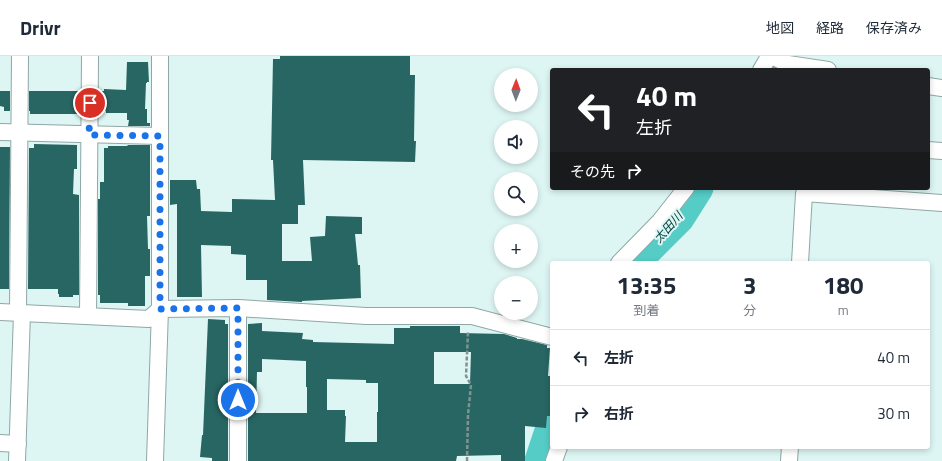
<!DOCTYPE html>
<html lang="ja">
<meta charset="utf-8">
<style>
:root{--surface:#fff;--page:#f2f2f3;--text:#1f2937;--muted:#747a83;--line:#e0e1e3}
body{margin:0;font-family:"Titillium Web","Noto Sans JP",sans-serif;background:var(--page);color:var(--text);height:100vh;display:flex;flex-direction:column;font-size:15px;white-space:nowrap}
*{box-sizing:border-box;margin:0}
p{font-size:13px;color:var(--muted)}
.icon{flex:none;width:22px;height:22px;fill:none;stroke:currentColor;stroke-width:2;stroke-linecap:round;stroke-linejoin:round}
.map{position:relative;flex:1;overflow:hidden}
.side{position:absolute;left:550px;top:205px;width:380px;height:188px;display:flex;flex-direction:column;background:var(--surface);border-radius:4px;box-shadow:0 2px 6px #0003}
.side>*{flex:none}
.top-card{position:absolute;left:550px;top:12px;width:380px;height:122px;border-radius:4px;box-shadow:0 2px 6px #0003;background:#202124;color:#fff;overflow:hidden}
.needle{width:26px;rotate:1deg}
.controls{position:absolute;left:494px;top:12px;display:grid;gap:8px}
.controls a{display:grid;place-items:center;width:44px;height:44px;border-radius:50%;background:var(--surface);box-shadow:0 2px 6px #0003;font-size:20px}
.pin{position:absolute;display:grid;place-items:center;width:34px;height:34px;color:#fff;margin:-17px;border:2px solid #fff;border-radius:50%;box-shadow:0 1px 4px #0007}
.me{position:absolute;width:44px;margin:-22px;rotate:0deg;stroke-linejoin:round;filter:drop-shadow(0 0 3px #0008)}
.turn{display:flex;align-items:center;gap:14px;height:84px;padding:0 20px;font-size:18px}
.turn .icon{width:52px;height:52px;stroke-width:2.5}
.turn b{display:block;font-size:28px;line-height:34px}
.then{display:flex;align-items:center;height:38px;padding:0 20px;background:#0003;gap:8px;font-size:15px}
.eta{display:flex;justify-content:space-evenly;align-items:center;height:68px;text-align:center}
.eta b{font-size:24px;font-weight:700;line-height:28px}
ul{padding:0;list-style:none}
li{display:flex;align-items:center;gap:12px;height:56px;padding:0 20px;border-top:1px solid var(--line)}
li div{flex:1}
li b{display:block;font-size:15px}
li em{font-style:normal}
header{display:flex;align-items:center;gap:24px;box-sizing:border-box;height:56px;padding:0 20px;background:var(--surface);border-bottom:1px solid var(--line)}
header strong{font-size:19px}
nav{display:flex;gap:22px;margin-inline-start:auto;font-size:14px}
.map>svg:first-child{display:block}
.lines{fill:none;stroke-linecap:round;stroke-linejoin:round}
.river{stroke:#56ccc6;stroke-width:31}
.building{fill:#286663;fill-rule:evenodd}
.street-casing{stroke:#8fa7a5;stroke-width:18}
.path{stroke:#819291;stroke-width:2.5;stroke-dasharray:4 2;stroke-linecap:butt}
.street{stroke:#fff;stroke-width:16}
.route{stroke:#1a73e8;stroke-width:7;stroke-dasharray:0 12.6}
.labels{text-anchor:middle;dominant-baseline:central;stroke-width:4;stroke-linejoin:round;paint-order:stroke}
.water-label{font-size:12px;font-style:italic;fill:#07403d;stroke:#ddf6f4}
</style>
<header>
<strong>Drivr</strong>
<nav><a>地図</a><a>経路</a><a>保存済み</a></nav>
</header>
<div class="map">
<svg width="942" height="405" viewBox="0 0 942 405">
<rect width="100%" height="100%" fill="#ddf6f4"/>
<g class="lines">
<g class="river">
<polyline points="772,14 777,0"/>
<polyline points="634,207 679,162 698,132"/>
<polyline points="540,405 552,369"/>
</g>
</g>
<g class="building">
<polygon points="280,0 410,0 410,19 415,19 414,85 416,85 415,106 303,104 305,149 298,149 298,168 282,168 282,205 312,205 310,181 325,180 326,160 362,161 362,178 355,178 358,209 360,209 361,242 302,245 302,246 267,244 267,224 246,224 246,199 231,198 231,190 201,189 202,241 177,241 177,148 170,149 170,124 196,124 197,133 200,133 201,155 232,156 232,143 275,144 273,104 271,104 273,3 280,3"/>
<polygon points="127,6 148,6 149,26 147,26 147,27 146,27 145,53 147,53 147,67 150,67 150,70 128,70 129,64 127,64 127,57 106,57 106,55 99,55 99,35 104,35 104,33 126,34"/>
<polygon points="0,35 10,35 10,55 4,55 4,51 0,50"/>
<polygon points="29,35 80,35 80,54 79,54 79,58 30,58 30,55 29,55"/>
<polygon points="34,88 77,89 77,113 74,113 73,138 79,139 79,239 73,239 73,241 59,241 59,238 58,238 58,233 28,233 29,92 34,92"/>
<polygon points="128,89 150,89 150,160 147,160 148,193 150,193 150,220 145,220 145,250 128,250 128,247 100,247 100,239 98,239 98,143 100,143 100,126 104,126 104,92 108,92 108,90 127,90"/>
<polygon points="0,91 10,91 9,233 0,233"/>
<polygon points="208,263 225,264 225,268 228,268 228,405 212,405 212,402 200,401 202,379 203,379"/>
<path d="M262 267V275L303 277 302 283 313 284V286L394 288V272H410V270H460V277L504 278 517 282V283H522L547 289V292H550L548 320H552V347L551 360H547L546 372 525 370V405H501V399L457 400 456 405H248V268ZM434 296H471L470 328H434ZM262 303 306 305V331H307V357H256L257 316H262ZM327 323 366 324V327H378V356H377V386H345L346 360H345V354H327Z"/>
</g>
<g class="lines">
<defs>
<g id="street">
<polyline points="772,0 788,8 828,14"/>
<polyline points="761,14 767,4 768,0"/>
<polyline points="928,30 942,32"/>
<polyline points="0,76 160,80"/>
<polyline points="928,94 942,95"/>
<polyline points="619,207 660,165 686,132"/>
<polyline points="800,207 804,137 942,147"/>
<polyline points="238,252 238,405"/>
<polyline points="0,256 149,263 160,253 160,0"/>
<polyline points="18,257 20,0"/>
<polyline points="88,260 90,0"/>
<polyline points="0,387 18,388"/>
<polyline points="17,405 22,257"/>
<polyline points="155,405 160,253 238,252 366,260 472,260 552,281"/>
<polyline points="554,405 559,391"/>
<polyline points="789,405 790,391"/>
</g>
</defs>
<use href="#street" class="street-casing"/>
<polyline class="path" points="467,405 468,359 471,329 466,320 468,276"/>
<use href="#street" class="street"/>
</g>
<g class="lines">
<polyline class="route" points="90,47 89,79 160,80 160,253 238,252 238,344"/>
</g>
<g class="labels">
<g class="water-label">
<text transform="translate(668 171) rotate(-48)">太田川</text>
</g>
</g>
</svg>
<div class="controls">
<a><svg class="needle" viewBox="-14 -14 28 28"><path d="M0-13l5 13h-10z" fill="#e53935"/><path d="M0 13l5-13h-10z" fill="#747a83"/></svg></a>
<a><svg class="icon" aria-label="sound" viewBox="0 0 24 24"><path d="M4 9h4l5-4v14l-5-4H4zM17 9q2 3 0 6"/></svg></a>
<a><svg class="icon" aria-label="search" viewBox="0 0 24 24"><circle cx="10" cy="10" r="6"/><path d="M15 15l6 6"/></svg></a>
<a>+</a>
<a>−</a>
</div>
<div class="pin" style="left:90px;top:47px;background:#d93025"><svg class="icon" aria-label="arrive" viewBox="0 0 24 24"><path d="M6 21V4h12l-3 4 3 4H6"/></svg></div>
<svg class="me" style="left:238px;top:344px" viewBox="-20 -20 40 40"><circle r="17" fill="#1a73e8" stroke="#fff" stroke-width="3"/><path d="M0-11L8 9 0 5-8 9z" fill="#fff"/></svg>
<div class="top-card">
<div class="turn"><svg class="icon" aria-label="left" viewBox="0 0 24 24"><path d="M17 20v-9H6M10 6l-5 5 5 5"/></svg><div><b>40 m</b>左折</div></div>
<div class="then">その先<svg class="icon" aria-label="right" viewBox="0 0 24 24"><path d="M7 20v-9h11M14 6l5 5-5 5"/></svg></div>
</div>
<section class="side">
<div class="eta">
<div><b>13:35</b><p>到着</p></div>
<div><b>3</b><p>分</p></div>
<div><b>180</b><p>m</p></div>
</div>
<ul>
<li><svg class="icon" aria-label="left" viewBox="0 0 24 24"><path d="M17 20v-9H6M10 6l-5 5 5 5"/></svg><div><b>左折</b></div><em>40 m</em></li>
<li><svg class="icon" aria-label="right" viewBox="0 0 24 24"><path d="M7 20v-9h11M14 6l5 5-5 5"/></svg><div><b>右折</b></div><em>30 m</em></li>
</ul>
</section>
</div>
